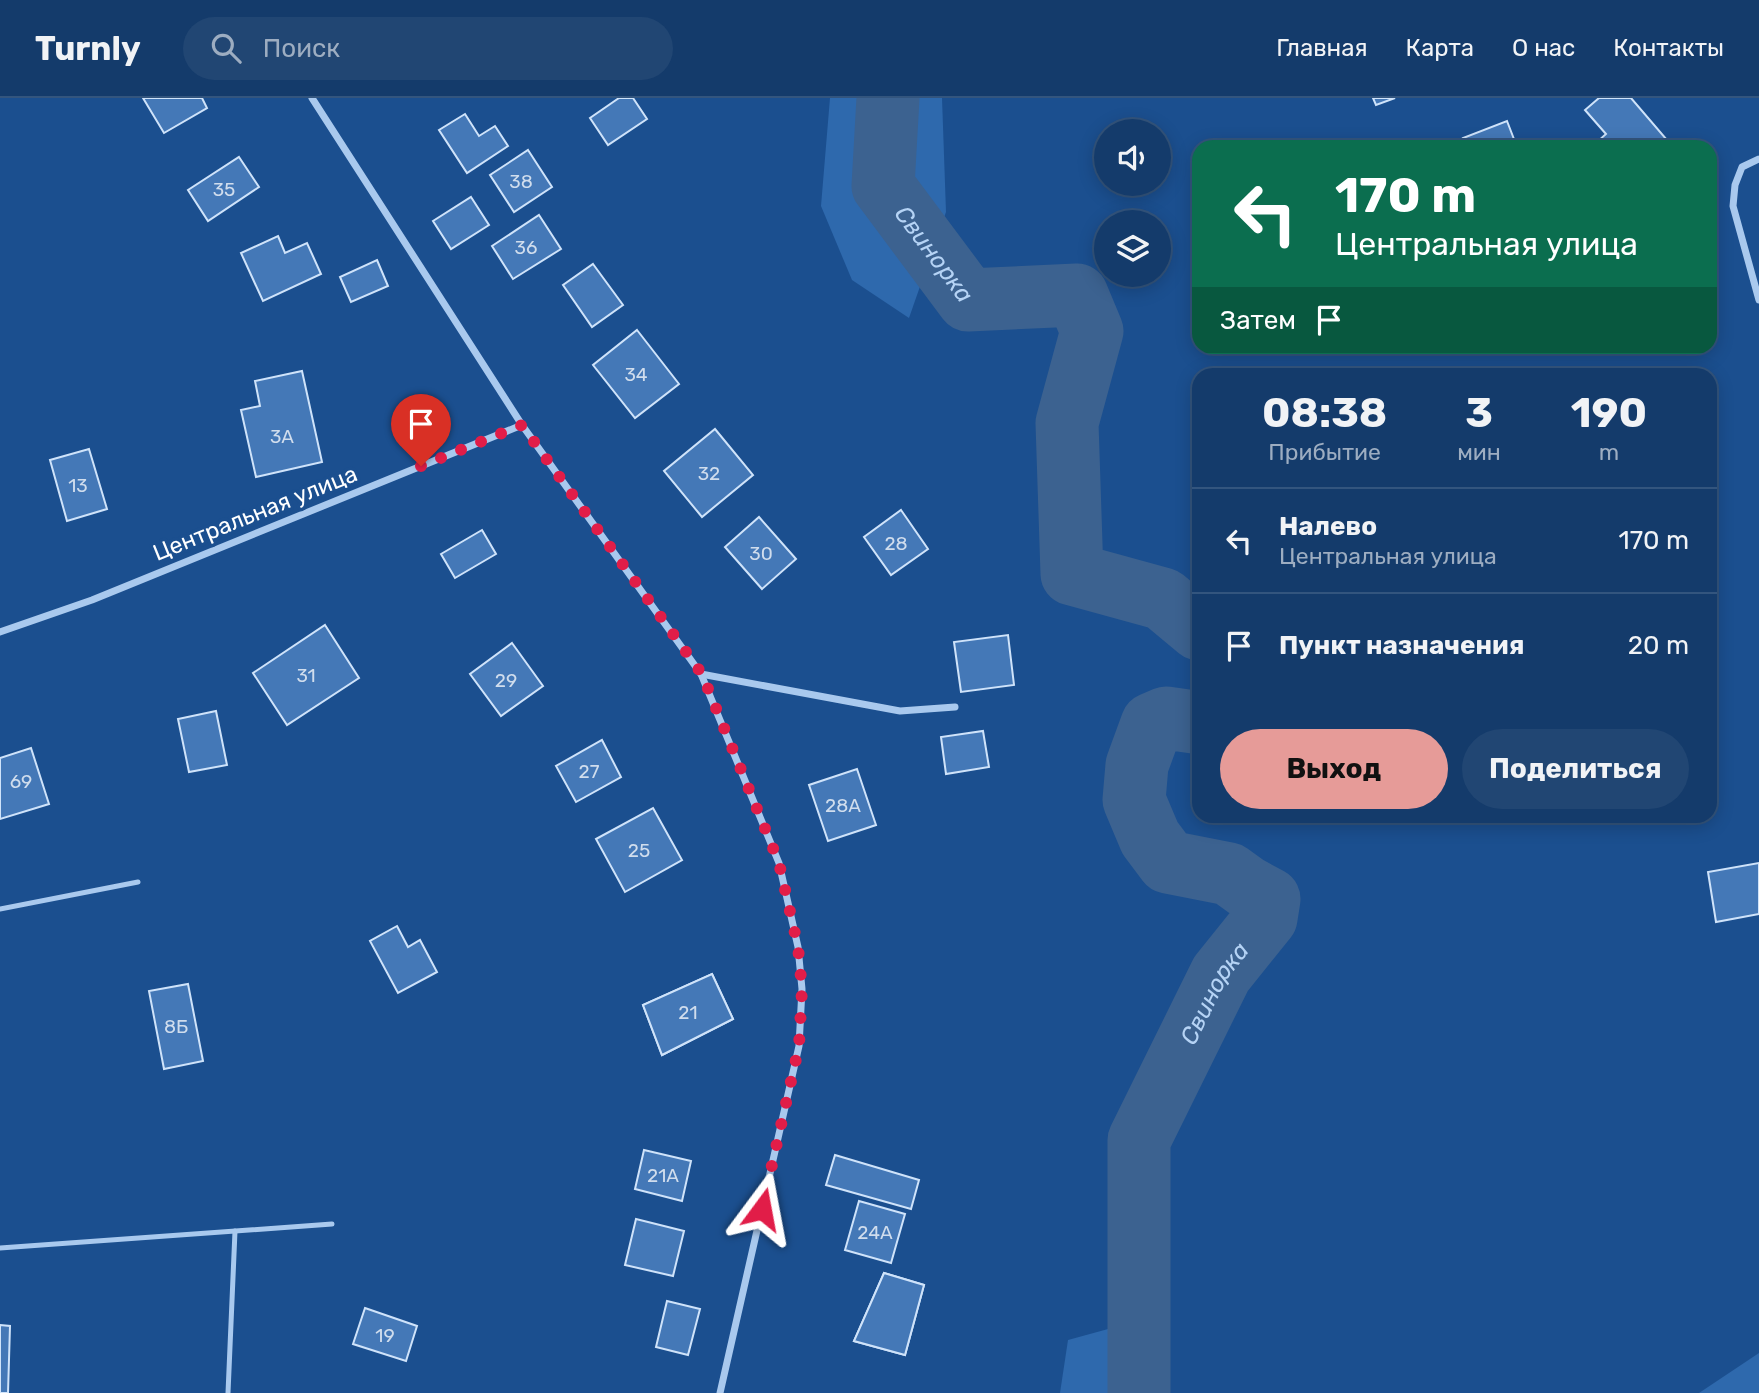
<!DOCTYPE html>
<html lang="ru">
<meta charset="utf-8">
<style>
:root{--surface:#143b6b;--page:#214673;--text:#f1f3f6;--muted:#9dadc1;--line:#33557e;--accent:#e69b98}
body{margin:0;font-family:Rubik,sans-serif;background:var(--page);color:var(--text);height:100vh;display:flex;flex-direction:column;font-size:26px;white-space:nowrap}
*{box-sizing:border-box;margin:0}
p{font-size:23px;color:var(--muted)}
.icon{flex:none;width:38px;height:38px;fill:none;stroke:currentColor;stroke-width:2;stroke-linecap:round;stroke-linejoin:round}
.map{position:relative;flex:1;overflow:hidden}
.panel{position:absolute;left:1192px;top:270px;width:525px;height:455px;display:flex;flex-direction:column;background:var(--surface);border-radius:21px;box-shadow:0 4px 18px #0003,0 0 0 2px var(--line)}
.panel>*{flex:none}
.hud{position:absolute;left:1192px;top:42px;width:525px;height:214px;border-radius:21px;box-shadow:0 4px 18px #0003,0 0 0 2px var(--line);background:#0b6e4f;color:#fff;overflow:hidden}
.tools{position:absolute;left:1094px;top:21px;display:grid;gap:14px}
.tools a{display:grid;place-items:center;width:77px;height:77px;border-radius:50%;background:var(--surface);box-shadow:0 4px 18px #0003,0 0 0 2px var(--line);font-size:35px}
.pin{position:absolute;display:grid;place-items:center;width:60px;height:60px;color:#fff;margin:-72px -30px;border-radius:50% 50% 50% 0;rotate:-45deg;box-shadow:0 0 7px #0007}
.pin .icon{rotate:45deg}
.me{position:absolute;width:77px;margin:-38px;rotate:13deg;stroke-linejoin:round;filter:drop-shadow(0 0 5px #0008)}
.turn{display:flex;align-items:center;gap:24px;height:147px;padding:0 28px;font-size:32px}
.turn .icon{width:91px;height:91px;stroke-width:2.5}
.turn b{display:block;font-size:49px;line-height:60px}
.then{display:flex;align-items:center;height:66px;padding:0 28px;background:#0003;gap:14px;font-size:26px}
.eta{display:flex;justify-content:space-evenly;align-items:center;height:119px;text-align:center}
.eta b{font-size:42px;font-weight:700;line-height:49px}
.button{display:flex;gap:14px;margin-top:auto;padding:14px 28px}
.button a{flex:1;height:80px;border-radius:42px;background:var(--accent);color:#111;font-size:28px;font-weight:700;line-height:80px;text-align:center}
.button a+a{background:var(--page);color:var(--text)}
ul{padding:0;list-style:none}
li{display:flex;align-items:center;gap:21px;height:105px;padding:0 28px;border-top:2px solid var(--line)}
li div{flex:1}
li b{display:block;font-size:26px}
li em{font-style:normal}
header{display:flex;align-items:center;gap:42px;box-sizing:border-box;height:98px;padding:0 35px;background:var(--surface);border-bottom:2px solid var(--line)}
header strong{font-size:33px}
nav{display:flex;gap:38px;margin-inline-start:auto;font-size:24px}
.search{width:490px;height:63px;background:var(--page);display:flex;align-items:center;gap:18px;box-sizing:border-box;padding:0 24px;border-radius:38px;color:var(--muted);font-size:26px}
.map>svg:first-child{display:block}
.green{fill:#2e69ad}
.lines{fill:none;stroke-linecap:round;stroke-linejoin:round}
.river{stroke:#3c6290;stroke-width:63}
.building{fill:#4478b7;stroke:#cfe3fa;stroke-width:2}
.service{stroke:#a9c9ee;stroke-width:5}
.minor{stroke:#a9c9ee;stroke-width:7}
.route{stroke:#e11d48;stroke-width:12;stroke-dasharray:0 21.6}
.labels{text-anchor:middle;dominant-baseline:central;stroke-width:7;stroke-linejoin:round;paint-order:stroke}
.number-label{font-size:19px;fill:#d0dded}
.street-label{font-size:23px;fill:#fff;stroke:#1b4f8f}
.water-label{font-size:24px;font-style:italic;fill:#b5d3f5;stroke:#1b4f8f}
</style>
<header>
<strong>Turnly</strong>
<div class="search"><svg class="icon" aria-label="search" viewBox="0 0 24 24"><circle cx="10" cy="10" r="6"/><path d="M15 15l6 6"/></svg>Поиск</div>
<nav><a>Главная</a><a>Карта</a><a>О нас</a><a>Контакты</a></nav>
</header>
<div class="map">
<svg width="1759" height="1295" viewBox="0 0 1759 1295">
<rect width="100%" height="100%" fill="#1b4f8f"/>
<g class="green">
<polygon points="830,0 942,0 946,114 909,220 852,182 821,108"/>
<polygon points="1119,1228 1131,1295 1060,1295 1068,1242"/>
<polygon points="1759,1255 1759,1295 1699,1295"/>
</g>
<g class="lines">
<g class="river">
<path id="s1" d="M888 0 883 88 968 202 1077 197 1092 233 1067 325 1072 476 1163 501 1199 531"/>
<path id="s2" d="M1139 1295V1042L1221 876 1266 820 1269 801 1247 789 1229 776 1168 764 1150 740 1134 702 1137 667 1152 626 1166 620 1194 624 1199 622"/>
</g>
</g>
<g class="building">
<polygon points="143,0 202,0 207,10 164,35"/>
<polygon points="619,0 633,0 647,21 608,47 590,20"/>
<polygon points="1373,0 1395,0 1376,7"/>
<polygon points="1599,0 1631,0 1673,49 1601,49 1597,44 1606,36 1585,12"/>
<polygon points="465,16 479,38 495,28 508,48 467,75 439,32"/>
<polygon points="1507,23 1517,49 1467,49 1463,40"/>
<polygon points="528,52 552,89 514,114 490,77"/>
<polygon points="239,59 259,89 208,123 188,92"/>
<polygon points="471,99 489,127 451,151 433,123"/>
<polygon points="539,117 561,151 513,181 492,148"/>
<polygon points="278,138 285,155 307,145 321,176 263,203 241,155"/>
<polygon points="377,162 388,188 351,204 340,179"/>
<polygon points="593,166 623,207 592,229 563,187"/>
<polygon points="637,232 679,286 635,320 593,267"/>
<polygon points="302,273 322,364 256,379 241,312 260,308 255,283"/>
<polygon points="715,331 753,377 702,419 664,373"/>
<polygon points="89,351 107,411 67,423 50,362"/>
<polygon points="901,412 928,451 891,477 864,439"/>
<polygon points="759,419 796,461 762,491 725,449"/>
<polygon points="482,432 496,456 455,480 441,456"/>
<polygon points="325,527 359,580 287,627 253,575"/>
<polygon points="1008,537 1014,587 961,594 954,544"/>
<polygon points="512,545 543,588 501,618 470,576"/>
<polygon points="216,613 227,667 189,674 178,621"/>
<polygon points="983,633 989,669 946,676 941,639"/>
<polygon points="602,642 621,679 576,704 556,668"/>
<polygon points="31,650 49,706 0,721 0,660"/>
<polygon points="857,671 876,727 828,743 809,687"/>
<polygon points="653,710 682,762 625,794 596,741"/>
<polygon points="1759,765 1759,816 1716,824 1708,774"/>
<polygon points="397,828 408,849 420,842 437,874 398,895 370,843"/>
<polygon points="712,876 733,921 662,957 643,907"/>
<polygon points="712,876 733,921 662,957 643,907"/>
<polygon points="188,886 203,963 164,971 149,893"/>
<polygon points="644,1052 691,1063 682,1103 635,1091"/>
<polygon points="835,1057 919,1082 911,1111 826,1087"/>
<polygon points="859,1103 905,1116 891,1165 845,1152"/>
<polygon points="636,1121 684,1133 673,1178 625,1167"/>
<polygon points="884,1175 924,1187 905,1257 854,1243"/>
<polygon points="884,1175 924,1187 905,1257 854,1243"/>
<polygon points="667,1203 700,1211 688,1257 656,1249"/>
<polygon points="365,1210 417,1228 406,1263 353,1246"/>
<polygon points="0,1227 10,1228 8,1295 0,1295"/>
</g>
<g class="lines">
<g class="service">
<polyline points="0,811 138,784"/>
<polyline points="0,1150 332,1126"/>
<polyline points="228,1295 235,1133"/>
</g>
<g class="minor">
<polyline points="312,0 522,327 701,576 779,765 798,849 802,891 799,948 720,1295"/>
<polyline points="1759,61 1742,69 1735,87 1733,108 1759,202"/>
<polyline points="0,534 92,502 522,327"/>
<polyline points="701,576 900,613 955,609"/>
</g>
</g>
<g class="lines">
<polyline class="route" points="421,368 522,327 702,576 779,765 798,849 802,891 799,948 762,1111"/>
</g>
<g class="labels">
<g class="number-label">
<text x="521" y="83">38</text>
<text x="224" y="91">35</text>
<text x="526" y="149">36</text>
<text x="636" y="276">34</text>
<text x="282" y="338">3А</text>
<text x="709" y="375">32</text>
<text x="78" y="387">13</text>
<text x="896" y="445">28</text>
<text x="761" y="455">30</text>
<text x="306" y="577">31</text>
<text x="506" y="582">29</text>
<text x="589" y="673">27</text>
<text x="21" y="683">69</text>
<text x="843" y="707">28А</text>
<text x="639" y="752">25</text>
<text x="688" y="914">21</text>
<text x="176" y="928">8Б</text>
<text x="663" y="1077">21А</text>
<text x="875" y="1134">24А</text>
<text x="385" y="1237">19</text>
</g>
<g class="street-label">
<text transform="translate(255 415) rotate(-22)">Центральная улица</text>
</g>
<g class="water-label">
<text stroke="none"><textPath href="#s1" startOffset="173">Свинорка</textPath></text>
<text stroke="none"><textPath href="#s2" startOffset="418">Свинорка</textPath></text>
</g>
</g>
</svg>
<div class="tools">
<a><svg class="icon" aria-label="sound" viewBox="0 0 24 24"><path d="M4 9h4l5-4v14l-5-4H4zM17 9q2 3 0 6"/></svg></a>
<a><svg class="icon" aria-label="layers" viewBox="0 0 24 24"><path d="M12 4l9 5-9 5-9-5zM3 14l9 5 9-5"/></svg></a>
</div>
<div class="pin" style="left:421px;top:368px;background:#d93025"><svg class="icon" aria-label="arrive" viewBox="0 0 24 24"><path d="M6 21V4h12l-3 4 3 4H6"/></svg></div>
<svg class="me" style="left:762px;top:1111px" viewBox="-20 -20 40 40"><path d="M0-17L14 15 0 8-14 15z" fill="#e11d48" stroke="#fff" stroke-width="4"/></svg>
<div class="hud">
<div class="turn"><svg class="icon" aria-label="left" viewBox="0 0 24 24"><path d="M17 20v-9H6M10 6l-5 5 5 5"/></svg><div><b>170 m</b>Центральная улица</div></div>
<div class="then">Затем<svg class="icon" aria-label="arrive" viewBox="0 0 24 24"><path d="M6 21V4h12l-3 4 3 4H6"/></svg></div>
</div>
<section class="panel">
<div class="eta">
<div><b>08:38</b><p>Прибытие</p></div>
<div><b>3</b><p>мин</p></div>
<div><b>190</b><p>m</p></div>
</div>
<ul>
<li><svg class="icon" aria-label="left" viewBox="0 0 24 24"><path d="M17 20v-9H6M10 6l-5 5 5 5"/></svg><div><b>Налево</b><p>Центральная улица</p></div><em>170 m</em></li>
<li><svg class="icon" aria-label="arrive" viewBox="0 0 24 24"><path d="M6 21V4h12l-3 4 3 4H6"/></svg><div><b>Пункт назначения</b></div><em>20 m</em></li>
</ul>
<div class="button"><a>Выход</a><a>Поделиться</a></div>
</section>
</div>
